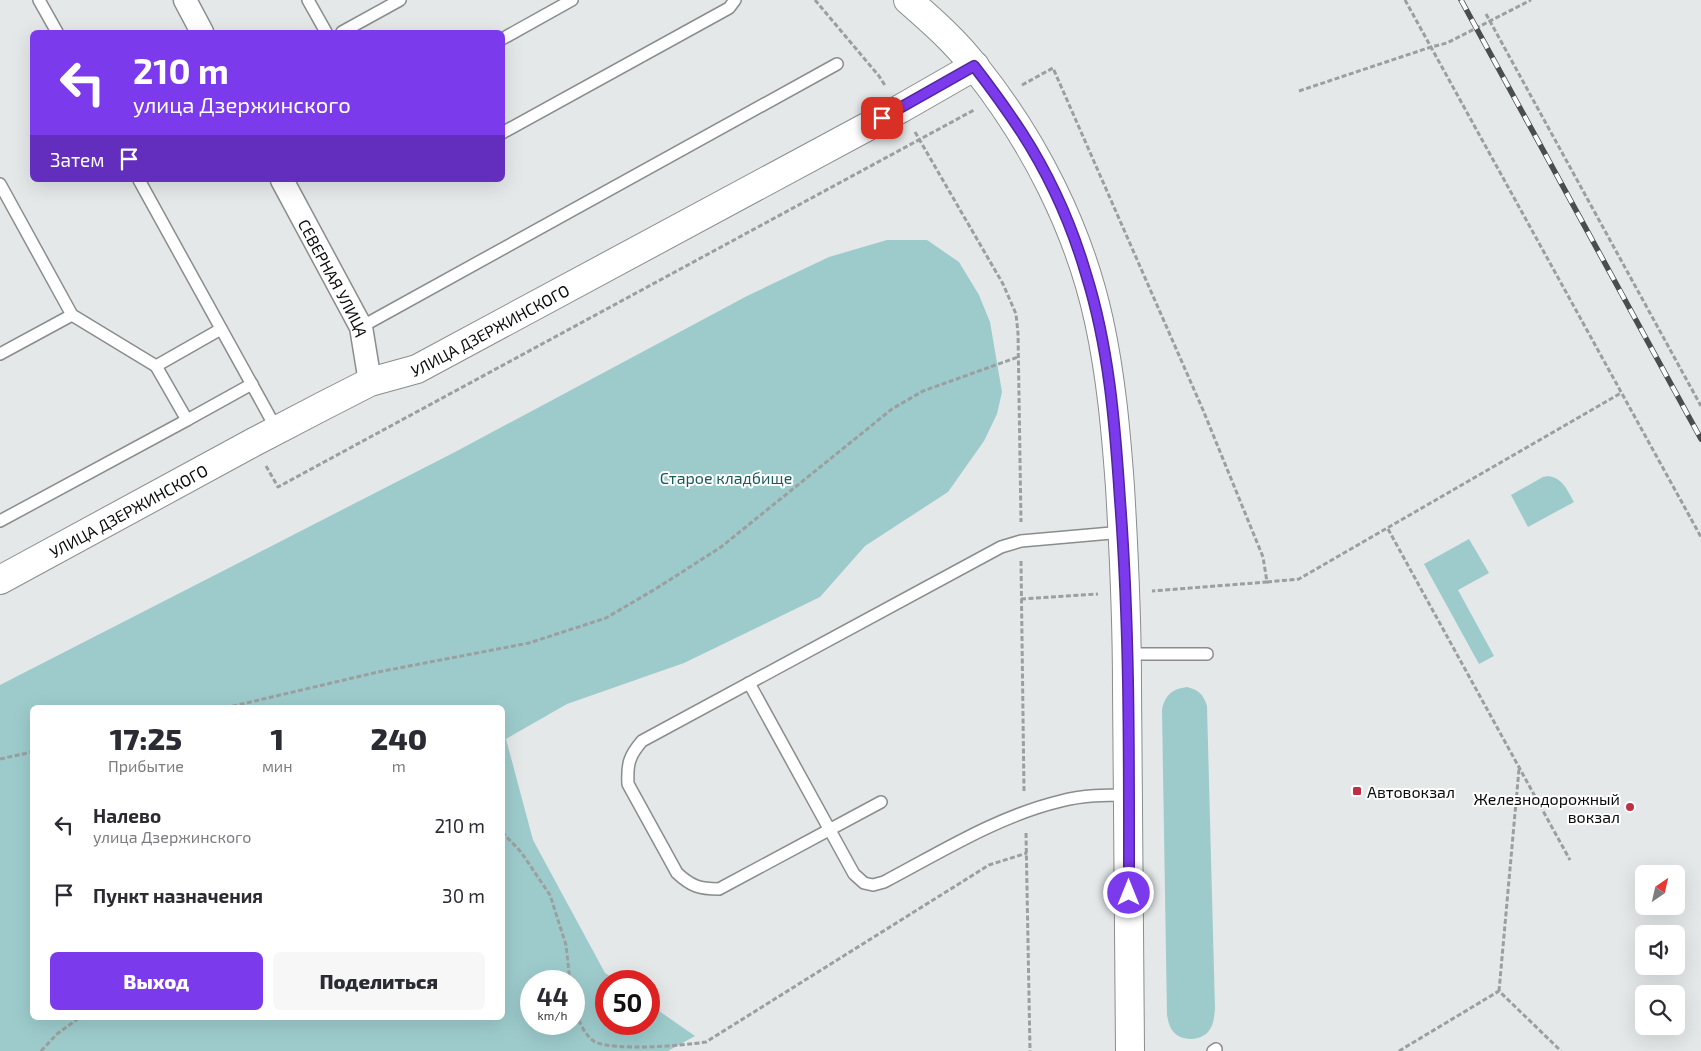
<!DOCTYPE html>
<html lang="ru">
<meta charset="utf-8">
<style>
:root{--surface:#fff;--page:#f7f7f7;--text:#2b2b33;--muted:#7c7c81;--accent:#7c3aed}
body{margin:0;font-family:"Exo 2",sans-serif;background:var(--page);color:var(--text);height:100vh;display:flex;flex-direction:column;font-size:19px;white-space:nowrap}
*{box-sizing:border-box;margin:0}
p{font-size:16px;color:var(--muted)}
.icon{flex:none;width:28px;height:28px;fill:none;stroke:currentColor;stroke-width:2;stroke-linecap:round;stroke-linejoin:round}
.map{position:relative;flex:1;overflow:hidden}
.details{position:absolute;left:30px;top:705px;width:475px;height:315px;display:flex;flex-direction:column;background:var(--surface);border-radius:8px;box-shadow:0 5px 20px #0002}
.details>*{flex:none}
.top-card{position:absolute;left:30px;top:30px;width:475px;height:152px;border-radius:8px;box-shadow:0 5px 20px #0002;background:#7c3aed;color:#fff;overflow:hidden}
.needle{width:32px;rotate:34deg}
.tools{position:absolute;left:1635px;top:865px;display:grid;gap:10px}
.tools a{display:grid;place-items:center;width:50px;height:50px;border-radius:8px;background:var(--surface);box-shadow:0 5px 20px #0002;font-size:25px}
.speed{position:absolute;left:520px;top:970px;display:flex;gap:10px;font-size:25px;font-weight:700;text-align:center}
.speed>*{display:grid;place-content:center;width:65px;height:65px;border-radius:50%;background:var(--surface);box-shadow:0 5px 20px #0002;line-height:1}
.speed small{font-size:12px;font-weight:400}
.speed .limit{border:8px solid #d22;background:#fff;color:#111}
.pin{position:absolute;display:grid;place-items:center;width:42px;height:42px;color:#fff;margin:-21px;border-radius:10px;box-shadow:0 2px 8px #0006}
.me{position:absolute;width:55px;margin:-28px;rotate:0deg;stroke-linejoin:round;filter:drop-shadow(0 0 4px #0008)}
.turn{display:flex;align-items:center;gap:18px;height:105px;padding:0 20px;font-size:22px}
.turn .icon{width:65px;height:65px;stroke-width:2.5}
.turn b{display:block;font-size:35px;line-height:42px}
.then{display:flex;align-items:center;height:48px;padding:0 20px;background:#0003;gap:10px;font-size:19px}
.eta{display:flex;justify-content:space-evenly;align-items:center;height:85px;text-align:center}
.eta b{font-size:30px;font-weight:800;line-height:35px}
.button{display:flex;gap:10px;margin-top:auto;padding:10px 20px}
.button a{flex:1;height:58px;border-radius:8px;background:var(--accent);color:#fff;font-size:20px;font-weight:800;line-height:58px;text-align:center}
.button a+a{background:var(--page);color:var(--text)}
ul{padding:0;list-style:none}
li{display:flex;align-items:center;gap:15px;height:70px;padding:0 20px}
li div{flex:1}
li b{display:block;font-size:19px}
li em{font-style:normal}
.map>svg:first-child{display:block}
.green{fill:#9dcbcc;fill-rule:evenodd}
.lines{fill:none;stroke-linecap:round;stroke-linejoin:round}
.service-casing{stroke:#898d8d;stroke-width:14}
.minor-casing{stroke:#898d8d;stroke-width:25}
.tertiary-casing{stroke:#898d8d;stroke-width:30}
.secondary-casing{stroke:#898d8d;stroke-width:30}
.path{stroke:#9b9f9f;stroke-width:3;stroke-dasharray:5 2.5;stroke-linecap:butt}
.service{stroke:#fff;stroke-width:11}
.minor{stroke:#fff;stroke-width:22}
.tertiary{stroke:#fff;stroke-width:28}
.secondary{stroke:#fff;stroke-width:28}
.rail-casing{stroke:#4a4d4d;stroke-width:5.5}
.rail{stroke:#fff;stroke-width:4;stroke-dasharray:11;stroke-linecap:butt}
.route-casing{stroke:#51269a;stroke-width:12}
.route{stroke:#7c3aed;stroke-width:9}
.poi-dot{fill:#bf2f46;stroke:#fff;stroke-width:2}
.labels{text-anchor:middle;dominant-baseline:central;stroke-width:4;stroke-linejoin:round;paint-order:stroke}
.street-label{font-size:16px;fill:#0a0c0c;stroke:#fff}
.park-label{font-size:16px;fill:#165c5d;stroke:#fff}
.poi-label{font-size:16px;fill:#0a0c0c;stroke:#fff;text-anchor:start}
</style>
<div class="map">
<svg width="1701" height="1051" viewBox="0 0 1701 1051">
<rect width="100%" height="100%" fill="#e4e8e8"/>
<g class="green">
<path d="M887 240H927L959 262 979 295 990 322 1002 392 997 414 984 441 948 492 865 546 820 597 684 663 567 704 506 739 533 840 605 973 617 981H606V1024H649V1004L695 1036 668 1051H0V685L455 452 747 296 829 257ZM32 708H502V1018H32ZM531 981H574V1024H531Z"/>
<path d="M1548 476C1563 478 1567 490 1574 502L1528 527 1511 495 1543 477Z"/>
<polygon points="1469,539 1489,573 1458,590 1494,656 1479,664 1424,564"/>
<path d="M1187 687C1199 690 1203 694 1207 706L1215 1009C1214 1017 1214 1025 1208 1032 1199 1042 1179 1041 1172 1030 1169 1026 1168 1020 1167 1015L1162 710C1165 695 1172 689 1187 687Z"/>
</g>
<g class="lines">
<defs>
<g id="service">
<polyline points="39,0 57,32"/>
<polyline points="308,0 326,32"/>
<polyline points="342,32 400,0"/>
<polyline points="502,39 572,0"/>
<polyline points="502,133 729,8 735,0"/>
<polyline points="139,180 277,430"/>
<polyline points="0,184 72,315 156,366 221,329"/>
<polyline points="361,327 837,64"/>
<polyline points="0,354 72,315"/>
<polyline points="156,366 187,420 252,384"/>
<polyline points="0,521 187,420"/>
<polyline points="1127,654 1207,654"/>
<path d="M749 683 854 874 864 883 873 885 884 882C941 852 998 816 1061 801 1083 795 1106 795 1129 795"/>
<path d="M881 802 719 889C699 889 691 886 677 873L628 784C627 764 629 756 642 741L1001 547 1021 541 1123 532"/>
<polyline points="1213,1051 1216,1049"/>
</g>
<g id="minor">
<polyline points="185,0 202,32"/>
<path id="s1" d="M282 180 361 327 370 382"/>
</g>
<g id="tertiary">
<path id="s2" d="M0 580 254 442 323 406 370 382 417 369 900 109 975 66"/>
</g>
<path id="secondary" d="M908 0C932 21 956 42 975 67 1034 141 1079 229 1099 321 1111 376 1116 432 1120 487 1124 554 1127 621 1127 688 1129 809 1130 930 1130 1051"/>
</defs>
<use href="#service" class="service-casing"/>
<use href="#minor" class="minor-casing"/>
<use href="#tertiary" class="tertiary-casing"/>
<use href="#secondary" class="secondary-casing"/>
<g class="path">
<polyline points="815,0 879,76 886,87"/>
<polyline points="1405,0 1701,537"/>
<polyline points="1486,14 1701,406"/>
<polyline points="1022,85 1053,68 1203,410 1263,557 1267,582 1152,591"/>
<polyline points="1299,91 1431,47 1447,43 1531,0"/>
<polyline points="915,132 1003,284 1016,314 1018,333 1021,522"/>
<polyline points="266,466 278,487 974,110"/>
<polyline points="1388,529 1570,860"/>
<polyline points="1021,561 1024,792"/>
<polyline points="1267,582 1299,579 1621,393"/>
<polyline points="1021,599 1098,594"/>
<polyline points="225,708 378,672 529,643 606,618 657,588 721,547 892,409 923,391 1018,357"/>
<polyline points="0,759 32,752"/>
<polyline points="502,832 521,852 550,895 566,945 570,981"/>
<polyline points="1026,833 1030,1051"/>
<polyline points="1499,991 1519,769"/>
<path d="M574 1006C578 1019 583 1034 595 1042 617 1051 680 1046 706 1042L989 865 1027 853"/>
<polyline points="41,1051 57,1034 79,1018"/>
<polyline points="1399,1051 1499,991 1561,1051"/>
</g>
<use href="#service" class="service"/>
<use href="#minor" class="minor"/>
<use href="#tertiary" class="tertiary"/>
<use href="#secondary" class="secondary"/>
<defs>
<polyline id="rail" points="1461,0 1701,439"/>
</defs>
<use href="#rail" class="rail-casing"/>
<use href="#rail" class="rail"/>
</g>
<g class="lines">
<defs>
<path id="route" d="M882 118 974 66C991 88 1007 110 1022 133 1049 175 1072 226 1086 274 1109 347 1115 424 1120 500 1130 631 1129 762 1129 893"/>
</defs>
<use href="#route" class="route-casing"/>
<use href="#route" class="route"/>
</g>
<g class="poi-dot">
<rect x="1352" y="786" width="10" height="10" rx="2.5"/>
<circle cx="1630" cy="807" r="5"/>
</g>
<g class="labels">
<g class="street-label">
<text stroke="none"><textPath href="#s1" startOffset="111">СЕВЕРНАЯ УЛИЦА</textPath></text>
<text stroke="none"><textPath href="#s2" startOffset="551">УЛИЦА ДЗЕРЖИНСКОГО</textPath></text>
<text stroke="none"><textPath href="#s2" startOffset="146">УЛИЦА ДЗЕРЖИНСКОГО</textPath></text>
</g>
<g class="park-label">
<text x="726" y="477">Старое кладбище</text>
</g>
<g class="poi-label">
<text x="1367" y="791">Автовокзал</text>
<text x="1620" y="798" text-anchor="end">Железнодорожный<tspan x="1620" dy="18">вокзал</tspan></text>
</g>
</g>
</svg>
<div class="tools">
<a><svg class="needle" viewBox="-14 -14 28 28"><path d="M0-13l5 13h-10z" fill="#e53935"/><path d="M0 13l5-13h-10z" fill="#7c7c81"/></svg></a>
<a><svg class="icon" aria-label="sound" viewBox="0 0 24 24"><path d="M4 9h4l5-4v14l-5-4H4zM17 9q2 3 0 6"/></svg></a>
<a><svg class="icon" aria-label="search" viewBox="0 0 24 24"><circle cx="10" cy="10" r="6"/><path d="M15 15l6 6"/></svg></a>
</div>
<div class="speed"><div>44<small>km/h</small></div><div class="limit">50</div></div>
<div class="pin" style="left:882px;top:118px;background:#d93025"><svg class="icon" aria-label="arrive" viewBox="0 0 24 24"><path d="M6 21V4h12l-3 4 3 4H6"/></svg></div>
<svg class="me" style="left:1129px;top:893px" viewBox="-20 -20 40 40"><circle r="17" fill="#7c3aed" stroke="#fff" stroke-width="3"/><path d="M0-11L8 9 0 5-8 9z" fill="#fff"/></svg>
<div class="top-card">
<div class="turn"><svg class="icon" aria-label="left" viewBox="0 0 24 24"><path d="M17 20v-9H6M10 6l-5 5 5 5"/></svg><div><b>210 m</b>улица Дзержинского</div></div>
<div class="then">Затем<svg class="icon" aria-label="arrive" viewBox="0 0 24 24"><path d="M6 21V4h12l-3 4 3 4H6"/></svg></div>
</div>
<section class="details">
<div class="eta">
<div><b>17:25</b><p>Прибытие</p></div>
<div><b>1</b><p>мин</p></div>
<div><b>240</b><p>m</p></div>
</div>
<ul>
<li><svg class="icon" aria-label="left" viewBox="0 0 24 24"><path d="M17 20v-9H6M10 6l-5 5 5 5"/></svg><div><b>Налево</b><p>улица Дзержинского</p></div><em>210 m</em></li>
<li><svg class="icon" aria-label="arrive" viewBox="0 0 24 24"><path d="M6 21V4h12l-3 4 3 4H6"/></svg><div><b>Пункт назначения</b></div><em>30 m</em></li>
</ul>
<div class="button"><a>Выход</a><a>Поделиться</a></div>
</section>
</div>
